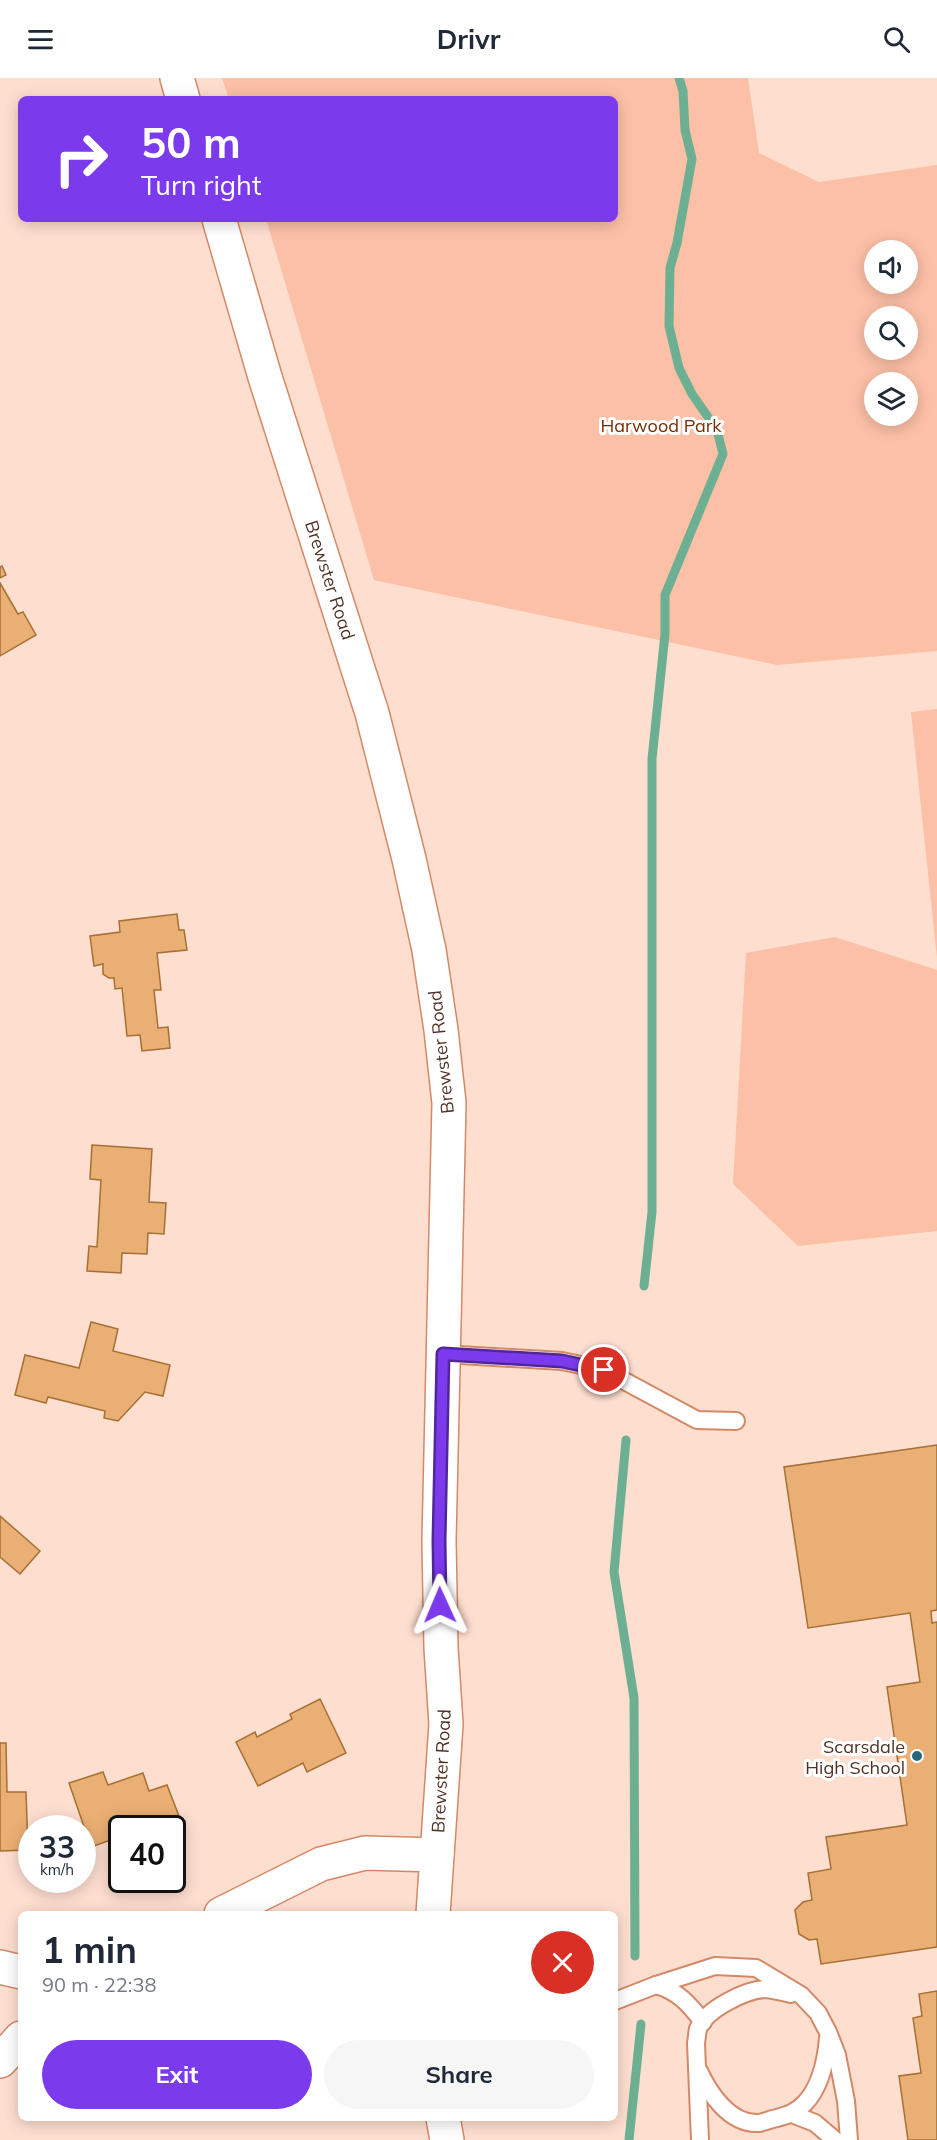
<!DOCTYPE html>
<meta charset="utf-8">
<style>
:root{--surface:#fff;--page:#f6f6f7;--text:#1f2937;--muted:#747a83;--accent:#7c3aed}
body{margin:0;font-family:Mulish,sans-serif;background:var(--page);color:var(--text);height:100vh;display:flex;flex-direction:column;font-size:22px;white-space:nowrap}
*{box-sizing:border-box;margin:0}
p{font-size:20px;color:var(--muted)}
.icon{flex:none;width:33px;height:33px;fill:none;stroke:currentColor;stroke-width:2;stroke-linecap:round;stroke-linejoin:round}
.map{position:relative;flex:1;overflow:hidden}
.sheet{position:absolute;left:18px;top:1833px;width:600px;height:210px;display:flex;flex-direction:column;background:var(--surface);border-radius:9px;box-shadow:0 3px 15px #0003}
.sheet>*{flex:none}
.top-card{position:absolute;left:18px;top:18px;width:600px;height:126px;border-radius:9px;box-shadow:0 3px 15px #0003;background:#7c3aed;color:#fff;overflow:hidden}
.fabs{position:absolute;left:864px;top:162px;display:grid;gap:12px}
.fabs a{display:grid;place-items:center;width:54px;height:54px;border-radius:50%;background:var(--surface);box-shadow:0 3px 15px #0003;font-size:30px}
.speed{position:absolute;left:18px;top:1737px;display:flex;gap:12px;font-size:30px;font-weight:700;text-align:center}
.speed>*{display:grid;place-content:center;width:78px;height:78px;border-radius:50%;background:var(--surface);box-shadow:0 3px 15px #0003;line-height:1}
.speed small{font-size:15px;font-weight:400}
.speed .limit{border:3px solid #111;border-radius:9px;background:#fff;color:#111}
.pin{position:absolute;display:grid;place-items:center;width:51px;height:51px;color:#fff;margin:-26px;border:3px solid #fff;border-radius:50%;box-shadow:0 2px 6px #0007}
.me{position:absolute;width:66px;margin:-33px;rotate:359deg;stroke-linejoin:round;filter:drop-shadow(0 0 4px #0008)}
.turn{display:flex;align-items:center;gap:21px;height:126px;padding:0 24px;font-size:27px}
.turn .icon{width:78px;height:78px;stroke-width:2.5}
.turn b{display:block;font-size:42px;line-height:51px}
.round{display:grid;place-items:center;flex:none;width:63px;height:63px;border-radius:32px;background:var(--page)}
.overview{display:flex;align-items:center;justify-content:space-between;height:102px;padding:0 24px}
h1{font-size:36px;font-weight:700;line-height:45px}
.button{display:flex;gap:12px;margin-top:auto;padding:12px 24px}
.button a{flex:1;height:69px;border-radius:36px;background:var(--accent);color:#fff;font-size:24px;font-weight:700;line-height:69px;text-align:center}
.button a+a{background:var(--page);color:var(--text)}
header{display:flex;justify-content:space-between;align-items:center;height:78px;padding:0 24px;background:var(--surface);font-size:27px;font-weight:700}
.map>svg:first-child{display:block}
.green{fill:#fcc0a6;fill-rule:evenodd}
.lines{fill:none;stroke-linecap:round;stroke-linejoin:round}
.stream{stroke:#6daf92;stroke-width:9}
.building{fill:#eaaf74;stroke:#a66f34;stroke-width:1.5}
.lane-casing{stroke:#d38968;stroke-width:20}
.street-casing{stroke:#d38968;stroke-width:36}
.secondary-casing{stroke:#d38968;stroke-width:36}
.lane{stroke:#fff;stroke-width:16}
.street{stroke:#fff;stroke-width:33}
.secondary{stroke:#fff;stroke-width:33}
.route-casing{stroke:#51269a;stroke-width:15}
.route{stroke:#7c3aed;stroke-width:10}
.poi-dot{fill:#28667d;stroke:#fff;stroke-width:2}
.labels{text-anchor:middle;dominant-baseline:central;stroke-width:6;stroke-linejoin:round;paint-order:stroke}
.park-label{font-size:18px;fill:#752e03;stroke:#fff}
.street-label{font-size:18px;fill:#513224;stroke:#fff}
.poi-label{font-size:18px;fill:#513224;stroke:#fff;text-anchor:end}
</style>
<header><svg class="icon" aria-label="menu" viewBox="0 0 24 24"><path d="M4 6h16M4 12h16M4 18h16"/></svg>Drivr<svg class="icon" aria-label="search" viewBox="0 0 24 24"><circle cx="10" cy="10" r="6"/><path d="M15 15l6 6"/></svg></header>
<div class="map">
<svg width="937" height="2062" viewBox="0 0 937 2062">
<rect width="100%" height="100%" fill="#fedecf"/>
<g class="green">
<path d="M222 0H748L759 75 819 104 937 87V573L777 587 374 502 266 141H615V21H229ZM874 172H908V206H874ZM874 238H908V272H874ZM874 304H908V338H874Z"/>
<polygon points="937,631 937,880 911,634"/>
<polygon points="835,859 937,892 937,1153 798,1168 733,1106 746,875"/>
</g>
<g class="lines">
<g class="stream">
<polyline points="644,1208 652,1134 652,681 665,556 665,517 723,376 717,352 692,316 679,290 669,248 670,190 677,165 692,81 685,52 683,13 679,0"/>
<polyline points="626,1362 614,1494 634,1620 635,1878"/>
<polyline points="629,2062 641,1946"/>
</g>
</g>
<g class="building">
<polygon points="2,488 6,497 0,500 0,489"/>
<polygon points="0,505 18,536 23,534 36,557 0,578"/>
<polygon points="177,836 179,852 184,852 187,872 157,875 161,912 154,912 158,950 168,949 170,970 142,973 140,957 127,958 122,910 115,911 114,900 109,900 103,896 103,886 94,888 90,858 120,854 119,843"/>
<polygon points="92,1067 152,1071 149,1124 166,1125 164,1156 148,1155 147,1176 122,1175 121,1195 87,1193 89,1168 97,1169 101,1102 90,1101"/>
<polygon points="91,1244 118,1251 113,1273 170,1287 163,1318 145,1314 118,1343 104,1340 105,1333 48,1319 46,1325 15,1317 25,1277 79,1290"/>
<polygon points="937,1367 937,1532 931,1533 932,1545 937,1544 937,1869 821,1886 817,1861 809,1862 799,1856 795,1832 803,1824 812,1822 808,1795 831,1791 826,1759 907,1747 887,1609 920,1604 910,1535 808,1550 784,1389"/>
<polygon points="0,1438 40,1473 20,1496 0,1479"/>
<polygon points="320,1621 346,1675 307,1694 303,1685 258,1708 236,1664 255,1654 257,1659 292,1641 290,1636"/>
<polygon points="0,1665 6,1665 7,1714 26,1714 28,1772 0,1773"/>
<polygon points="103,1694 108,1707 143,1695 149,1713 167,1707 179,1738 144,1750 122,1750 122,1758 91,1769 69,1705"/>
<polygon points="937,1913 937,2062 908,2062 899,1998 921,1995 913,1940 922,1938 919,1916"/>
</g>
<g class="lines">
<defs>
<g id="lane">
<polyline points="443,1276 562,1283 604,1292 697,1342 736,1343"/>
<path d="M656 1907C678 1913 689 1926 703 1944"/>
<polyline points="615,1923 656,1907 715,1888 756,1890 801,1917 818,1935 828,1954 837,1977 846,2023 849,2062"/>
<path d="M699 1993C709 2015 730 2047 759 2045 765 2044 771 2041 777 2040 788 2037 797 2034 805 2025 821 2008 826 1983 828 1960"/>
<polyline points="792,2036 815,2045 835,2062"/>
<path d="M700 2062 696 1965C697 1960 697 1955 698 1951 706 1931 747 1911 767 1911 775 1912 783 1914 791 1916"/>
</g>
<g id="street">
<polyline points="221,1836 321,1786 365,1775 437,1777"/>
<polyline points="0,1889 21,1894"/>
<polyline points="0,1983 21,1960"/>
</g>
<g id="secondary">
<polyline points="177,0 183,21"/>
<polyline points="219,141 265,299 372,635 409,781 429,872 441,952 449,1025 439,1463 441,1570 446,1646 433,1836"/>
<polyline points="443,2040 447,2062"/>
</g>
</defs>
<use href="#lane" class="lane-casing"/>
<use href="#street" class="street-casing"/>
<use href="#secondary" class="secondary-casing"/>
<use href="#lane" class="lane"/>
<use href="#street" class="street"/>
<use href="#secondary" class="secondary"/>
</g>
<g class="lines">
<defs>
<polyline id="route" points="440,1527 439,1463 443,1276 562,1283 604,1292"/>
</defs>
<use href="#route" class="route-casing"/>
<use href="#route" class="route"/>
</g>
<circle class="poi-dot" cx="917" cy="1678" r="6"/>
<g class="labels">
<g class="park-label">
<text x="661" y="347">Harwood Park</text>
</g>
<g class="street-label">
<text transform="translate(330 502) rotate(72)">Brewster Road</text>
<text transform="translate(441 974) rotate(-96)">Brewster Road</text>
<text transform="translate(441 1693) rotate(-87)">Brewster Road</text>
</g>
<g class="poi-label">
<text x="905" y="1668">Scarsdale<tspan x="905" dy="21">High School</tspan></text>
</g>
</g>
</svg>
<div class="fabs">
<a><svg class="icon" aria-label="sound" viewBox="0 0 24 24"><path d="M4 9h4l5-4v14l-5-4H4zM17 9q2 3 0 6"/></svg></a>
<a><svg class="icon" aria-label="search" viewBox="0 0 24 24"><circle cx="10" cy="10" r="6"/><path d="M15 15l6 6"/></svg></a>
<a><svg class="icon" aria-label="layers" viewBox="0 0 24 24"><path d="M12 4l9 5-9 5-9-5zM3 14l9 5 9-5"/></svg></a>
</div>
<div class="speed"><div>33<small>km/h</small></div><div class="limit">40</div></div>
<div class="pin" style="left:604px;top:1292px;background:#d93025"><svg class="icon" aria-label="arrive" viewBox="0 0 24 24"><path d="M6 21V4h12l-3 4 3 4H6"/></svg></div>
<svg class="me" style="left:440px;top:1527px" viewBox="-20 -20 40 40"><path d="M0-17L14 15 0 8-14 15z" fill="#7c3aed" stroke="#fff" stroke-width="4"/></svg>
<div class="top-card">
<div class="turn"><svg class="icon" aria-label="right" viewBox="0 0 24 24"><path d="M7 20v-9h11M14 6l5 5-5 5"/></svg><div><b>50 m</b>Turn right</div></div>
</div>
<section class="sheet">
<div class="overview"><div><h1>1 min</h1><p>90 m · 22:38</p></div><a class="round" style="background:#d93025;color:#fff"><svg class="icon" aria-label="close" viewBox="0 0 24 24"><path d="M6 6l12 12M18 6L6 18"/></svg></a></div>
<div class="button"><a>Exit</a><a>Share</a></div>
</section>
</div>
